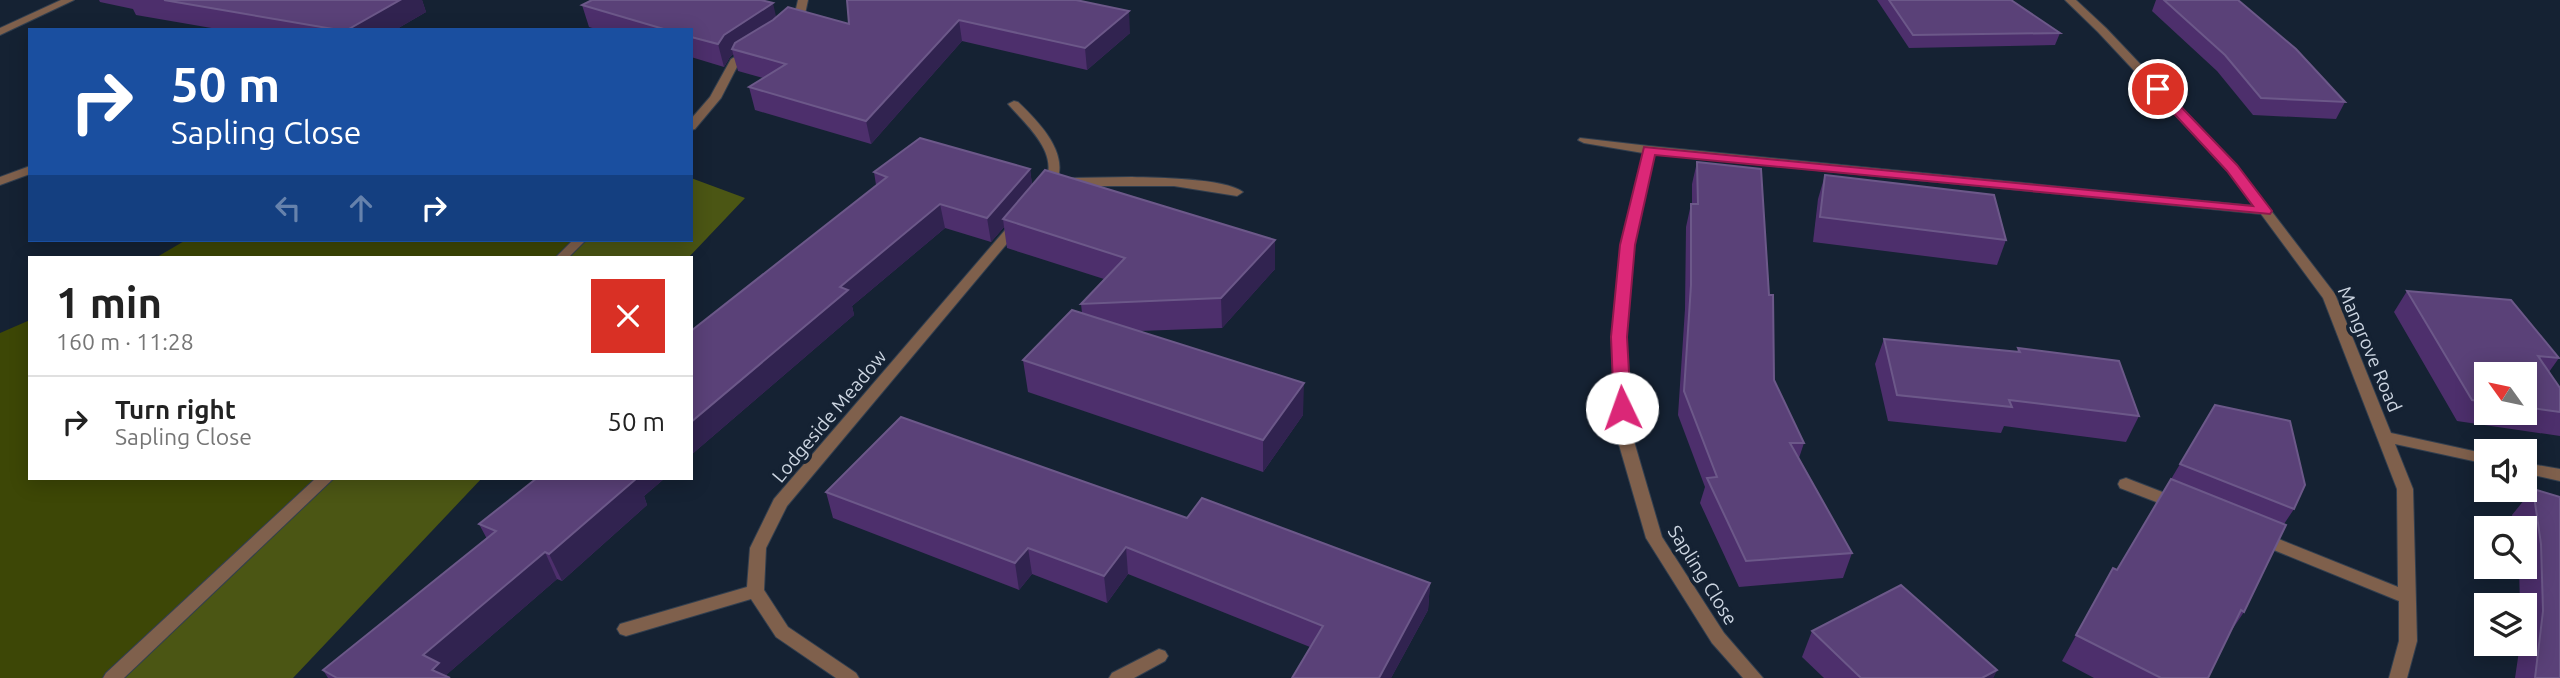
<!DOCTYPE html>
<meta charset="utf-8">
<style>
:root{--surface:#fff;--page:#f2f2f2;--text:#222;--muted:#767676;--line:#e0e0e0}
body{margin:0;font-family:Ubuntu,sans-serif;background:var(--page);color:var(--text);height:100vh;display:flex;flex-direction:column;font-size:26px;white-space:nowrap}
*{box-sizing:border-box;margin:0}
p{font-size:23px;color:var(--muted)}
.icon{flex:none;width:38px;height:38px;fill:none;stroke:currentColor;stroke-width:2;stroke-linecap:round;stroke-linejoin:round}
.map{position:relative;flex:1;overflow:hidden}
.panel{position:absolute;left:28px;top:256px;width:665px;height:224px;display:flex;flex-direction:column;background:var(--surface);border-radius:0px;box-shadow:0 4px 18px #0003}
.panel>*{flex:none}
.guide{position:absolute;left:28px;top:28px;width:665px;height:214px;border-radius:0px;box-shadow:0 4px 18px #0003;background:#1a4fa0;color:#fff;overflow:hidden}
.needle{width:46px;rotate:303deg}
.controls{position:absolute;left:2474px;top:362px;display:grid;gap:14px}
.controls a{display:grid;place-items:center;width:63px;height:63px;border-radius:0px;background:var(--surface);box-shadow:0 4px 18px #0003;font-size:35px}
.pin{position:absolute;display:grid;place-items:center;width:60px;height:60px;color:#fff;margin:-30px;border:4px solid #fff;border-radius:50%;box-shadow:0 2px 7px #0007}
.me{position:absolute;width:77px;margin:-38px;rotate:357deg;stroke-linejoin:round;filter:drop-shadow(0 0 5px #0008)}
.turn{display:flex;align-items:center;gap:24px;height:147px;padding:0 28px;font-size:32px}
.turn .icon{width:91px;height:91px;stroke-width:2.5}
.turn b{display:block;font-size:49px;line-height:60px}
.lanes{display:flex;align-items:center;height:66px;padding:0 28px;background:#0003;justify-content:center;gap:35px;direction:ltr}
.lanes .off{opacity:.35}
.round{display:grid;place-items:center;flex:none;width:74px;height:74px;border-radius:0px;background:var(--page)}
.head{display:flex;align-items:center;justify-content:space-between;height:119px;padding:0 28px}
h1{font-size:42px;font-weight:600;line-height:52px}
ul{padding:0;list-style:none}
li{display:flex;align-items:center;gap:21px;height:91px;padding:0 28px;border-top:2px solid var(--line)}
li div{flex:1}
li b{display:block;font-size:26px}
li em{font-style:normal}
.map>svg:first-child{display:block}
.green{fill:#3d4706}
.forest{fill:#4b5614}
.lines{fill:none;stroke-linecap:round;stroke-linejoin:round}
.street-casing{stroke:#323f4f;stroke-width:2}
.street{fill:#7f604c;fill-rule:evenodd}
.wall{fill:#4d2f6c;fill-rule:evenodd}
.shaded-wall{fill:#312350}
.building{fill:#5a4178;stroke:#6c5889;stroke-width:2}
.route{fill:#db2777;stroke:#8e194d;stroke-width:2}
.labels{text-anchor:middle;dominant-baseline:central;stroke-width:7;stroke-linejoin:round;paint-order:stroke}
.street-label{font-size:19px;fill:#ccd5e1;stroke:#152233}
</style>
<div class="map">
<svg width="2560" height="678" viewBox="0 0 2560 678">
<rect width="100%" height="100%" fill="#152233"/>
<g class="green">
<polygon points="186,240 580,240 562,257 157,257"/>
<polygon points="30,320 30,478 326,478 112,678 0,678 0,333"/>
</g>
<g class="forest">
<polygon points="691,178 745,198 689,257 562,257 580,240 691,240"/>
<polygon points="326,478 482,478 293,678 112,678"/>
</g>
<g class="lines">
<defs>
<g id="street">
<polygon points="61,0 74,0 0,35 0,28"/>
<polygon points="798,0 808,0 805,14 793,26 785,26 785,22 795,13"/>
<polygon points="2065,0 2076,0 2106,28 2236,165 2335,294 2391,433 2487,454 2487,464 2395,444 2413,489 2417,641 2407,678 2389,678 2399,641 2399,601 2254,542 2252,538 2254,534 2260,532 2266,534 2398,587 2397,489 2323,298 2261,214 1654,154 1634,245 1626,337 1631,431 1662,537 1724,633 1763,678 1743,678 1712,643 1646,538 1615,431 1612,337 1622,245 1643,153 1584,143 1578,140 1580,138 1649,146 2255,206 2228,171 2098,32"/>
<polygon points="750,49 754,50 754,54 739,63 721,98 695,129 691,130 691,119 710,97 731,59"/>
<path d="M1014 101 1018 102C1040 123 1076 159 1051 191L1047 192 1041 188C1065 157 1026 125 1008 104Z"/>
<polygon points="30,166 30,174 0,185 0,177"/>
<path d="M1132 177C1157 178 1225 178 1243 192L1237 196 1174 186H1068L1062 182 1068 178Z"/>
<polygon points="1016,221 1020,222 1022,225 1020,228 787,506 766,548 764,590 788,627 856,673 859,678 836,678 776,637 751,599 626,636 620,634 617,629 620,624 747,587 750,548 774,499 1012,222"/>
<polygon points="573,240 586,240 569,257 556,257"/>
<polygon points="2525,463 2560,469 2560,481 2525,473"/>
<polygon points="316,478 334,478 124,678 103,678 106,673"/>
<polygon points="2126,478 2183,500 2185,504 2183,508 2177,510 2120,488 2118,484 2120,480"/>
<polygon points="1159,649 1165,651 1168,656 1165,661 1134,678 1109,678 1112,673"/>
</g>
</defs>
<use href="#street" class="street-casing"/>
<use href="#street" class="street"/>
</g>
<g class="wall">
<polygon points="99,0 422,0 426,12 395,30 223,30 136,15 133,9 100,2"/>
<polygon points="1877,0 2011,0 2060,33 2055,45 1909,48"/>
<polygon points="2156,0 2238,0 2345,102 2336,119 2253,115 2217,71 2152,11"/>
<polygon points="1077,1 1130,33 1087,70 962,41 871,144 755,110 749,87 763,78 738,71 733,54 730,57 724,67 691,57 691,30 599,30 589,27 582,5 776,18 849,24"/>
<polygon points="1697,162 1774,380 1804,443 1799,458 1852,553 1843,578 1739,587 1700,503 1705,487 1678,415 1685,309 1686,227 1691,204 1692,204 1692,184"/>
<polygon points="1030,169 1032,185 1275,269 1222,328 1139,331 1303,415 1263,472 1028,392 1023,360 1082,313 1081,304 1104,279 1007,248 1004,227 991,242 945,228 852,306 854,315 691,455 876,185 874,172"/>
<polygon points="1825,175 2006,240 1997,265 1813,242 1818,199"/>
<path d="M2407 291 2559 358 2549 372 2560 388V436L2457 421 2394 312ZM2487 374H2525V413H2487Z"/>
<polygon points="1884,339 2017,352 2018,348 2139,416 2126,442 2004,426 2001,433 1888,421 1875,364"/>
<polygon points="2180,464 2294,509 2284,524 2244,612 2227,637 2208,678 2094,678 2062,661 2113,568 2117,570"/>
<polygon points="537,478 665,478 644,496 647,505 562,581 557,579 446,675 450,678 328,678 323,670 487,539 479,524"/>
<polygon points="2533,489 2560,678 2515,678 2520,644 2525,644 2525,606 2520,606 2519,567 2525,567 2525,528 2514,528 2512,515"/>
<polygon points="826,492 1187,518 1430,583 1428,610 1391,678 1292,678 1310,647 1128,574 1107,603 1032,574 1019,590 833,518"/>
<polygon points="1812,631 1997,670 1993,678 1824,678 1802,657"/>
</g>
<g class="shaded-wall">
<polygon points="400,0 422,0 426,12 395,30 347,30"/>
<polygon points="773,3 778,25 732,49 733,54 730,57 724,67 718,44 724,35"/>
<polygon points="1129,11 1130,33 1087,70 1085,48"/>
<polygon points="959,20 962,41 871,144 866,121"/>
<polygon points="1030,169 1033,193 1003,219 1004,227 991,242 987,218"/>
<polygon points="940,204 945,228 852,306 854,315 691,455 691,422 840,287"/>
<polygon points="1275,240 1275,269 1222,328 1221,298"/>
<polygon points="1304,383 1303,415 1263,472 1263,440"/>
<polygon points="629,478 665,478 644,496 647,505 562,581 549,554"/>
<polygon points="1126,547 1128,574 1107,603 1104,576"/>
<polygon points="1028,548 1032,574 1019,590 1015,563"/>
<polygon points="545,552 557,579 446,675 448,678 437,678 423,655"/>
<polygon points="1430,583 1428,610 1391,678 1379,678"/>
<polygon points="1997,670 1993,678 1982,678"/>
</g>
<g class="building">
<polygon points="164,0 400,0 347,30 339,30"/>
<polygon points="592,0 761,0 773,3 724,35 718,44 691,37 691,30 667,30 582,5"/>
<polygon points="847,0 1076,0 1129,11 1085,48 959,20 866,121 749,87 786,64 732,49 735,43 773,20 788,7 849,24"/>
<polygon points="1889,0 2011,0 2060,33 1913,35"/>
<polygon points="2164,0 2238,0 2296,49 2345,102 2261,98 2225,55"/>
<polygon points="920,138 1030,169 987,218 940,204 840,287 848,290 691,422 691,331 887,177 874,172"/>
<polygon points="1697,162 1761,169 1769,295 1773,295 1774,380 1804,443 1790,443 1852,553 1746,561 1707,478 1717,477 1684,391 1691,285 1691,204 1698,204"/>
<polygon points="1045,170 1275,240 1221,298 1081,304 1125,258 1003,219"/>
<polygon points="1825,175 1994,195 2006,240 1820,217"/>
<polygon points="2407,291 2511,300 2559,358 2538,356 2560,388 2560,412 2525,407 2525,374 2487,374 2487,402 2472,400"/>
<polygon points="1072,310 1304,383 1263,440 1023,360"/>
<polygon points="1884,339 2020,352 2018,348 2119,361 2139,416 2009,400 2012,407 1897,395"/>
<polygon points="2215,405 2290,421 2305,485 2294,509 2180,464"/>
<polygon points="901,417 1187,518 1202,498 1430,583 1379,678 1292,678 1323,626 1126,547 1104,576 1028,548 1015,563 826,492"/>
<polygon points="537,478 637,478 549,554 545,552 423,655 439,663 432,670 450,678 337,678 323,670 496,531 479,524"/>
<polygon points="2171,479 2286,525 2244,612 2241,610 2208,678 2161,678 2076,635 2113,568 2117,570"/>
<polygon points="2533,489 2560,497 2560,678 2535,678 2543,611 2541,544"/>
<polygon points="1901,585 1997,670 1982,678 1861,678 1812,631"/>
</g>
<polygon class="route" points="2158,86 2162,87 2237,165 2272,211 2270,214 1655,155 1635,245 1627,337 1631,408 1622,413 1614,408 1611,337 1620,245 1644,147 2253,206 2227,171 2154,92 2154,87"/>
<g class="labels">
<g class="street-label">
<text transform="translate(2370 349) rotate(67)">Mangrove Road</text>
<text transform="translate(829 416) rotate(-50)">Lodgeside Meadow</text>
<text transform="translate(1703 575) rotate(58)">Sapling Close</text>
</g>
</g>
</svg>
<div class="controls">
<a><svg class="needle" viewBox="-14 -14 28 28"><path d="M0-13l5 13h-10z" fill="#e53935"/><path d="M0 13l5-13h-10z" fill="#767676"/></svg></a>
<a><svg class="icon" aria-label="sound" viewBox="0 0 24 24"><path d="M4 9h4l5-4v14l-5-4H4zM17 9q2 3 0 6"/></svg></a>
<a><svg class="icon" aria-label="search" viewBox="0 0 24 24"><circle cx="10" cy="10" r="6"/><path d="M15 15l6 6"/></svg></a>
<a><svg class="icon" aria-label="layers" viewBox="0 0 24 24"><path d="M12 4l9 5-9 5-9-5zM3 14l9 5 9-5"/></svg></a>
</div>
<div class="pin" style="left:2158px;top:89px;background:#d93025"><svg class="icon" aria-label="arrive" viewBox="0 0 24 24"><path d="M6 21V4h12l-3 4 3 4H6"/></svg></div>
<svg class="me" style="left:1622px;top:408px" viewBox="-20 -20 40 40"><circle r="19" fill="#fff"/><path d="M0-13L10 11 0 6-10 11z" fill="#db2777"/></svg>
<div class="guide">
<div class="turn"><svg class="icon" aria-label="right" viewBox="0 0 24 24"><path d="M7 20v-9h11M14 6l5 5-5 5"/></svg><div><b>50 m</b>Sapling Close</div></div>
<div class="lanes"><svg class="icon off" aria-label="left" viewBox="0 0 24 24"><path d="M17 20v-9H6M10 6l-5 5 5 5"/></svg><svg class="icon off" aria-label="ahead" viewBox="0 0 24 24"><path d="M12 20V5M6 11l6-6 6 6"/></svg><svg class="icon" aria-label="right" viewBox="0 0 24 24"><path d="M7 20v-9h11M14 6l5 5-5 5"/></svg></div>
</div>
<section class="panel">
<div class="head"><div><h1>1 min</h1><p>160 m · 11:28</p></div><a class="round" style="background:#d93025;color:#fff"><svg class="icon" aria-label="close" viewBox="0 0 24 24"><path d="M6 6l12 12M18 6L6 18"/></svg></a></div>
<ul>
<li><svg class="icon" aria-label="right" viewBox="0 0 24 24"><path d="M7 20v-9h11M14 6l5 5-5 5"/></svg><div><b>Turn right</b><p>Sapling Close</p></div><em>50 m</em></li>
</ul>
</section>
</div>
